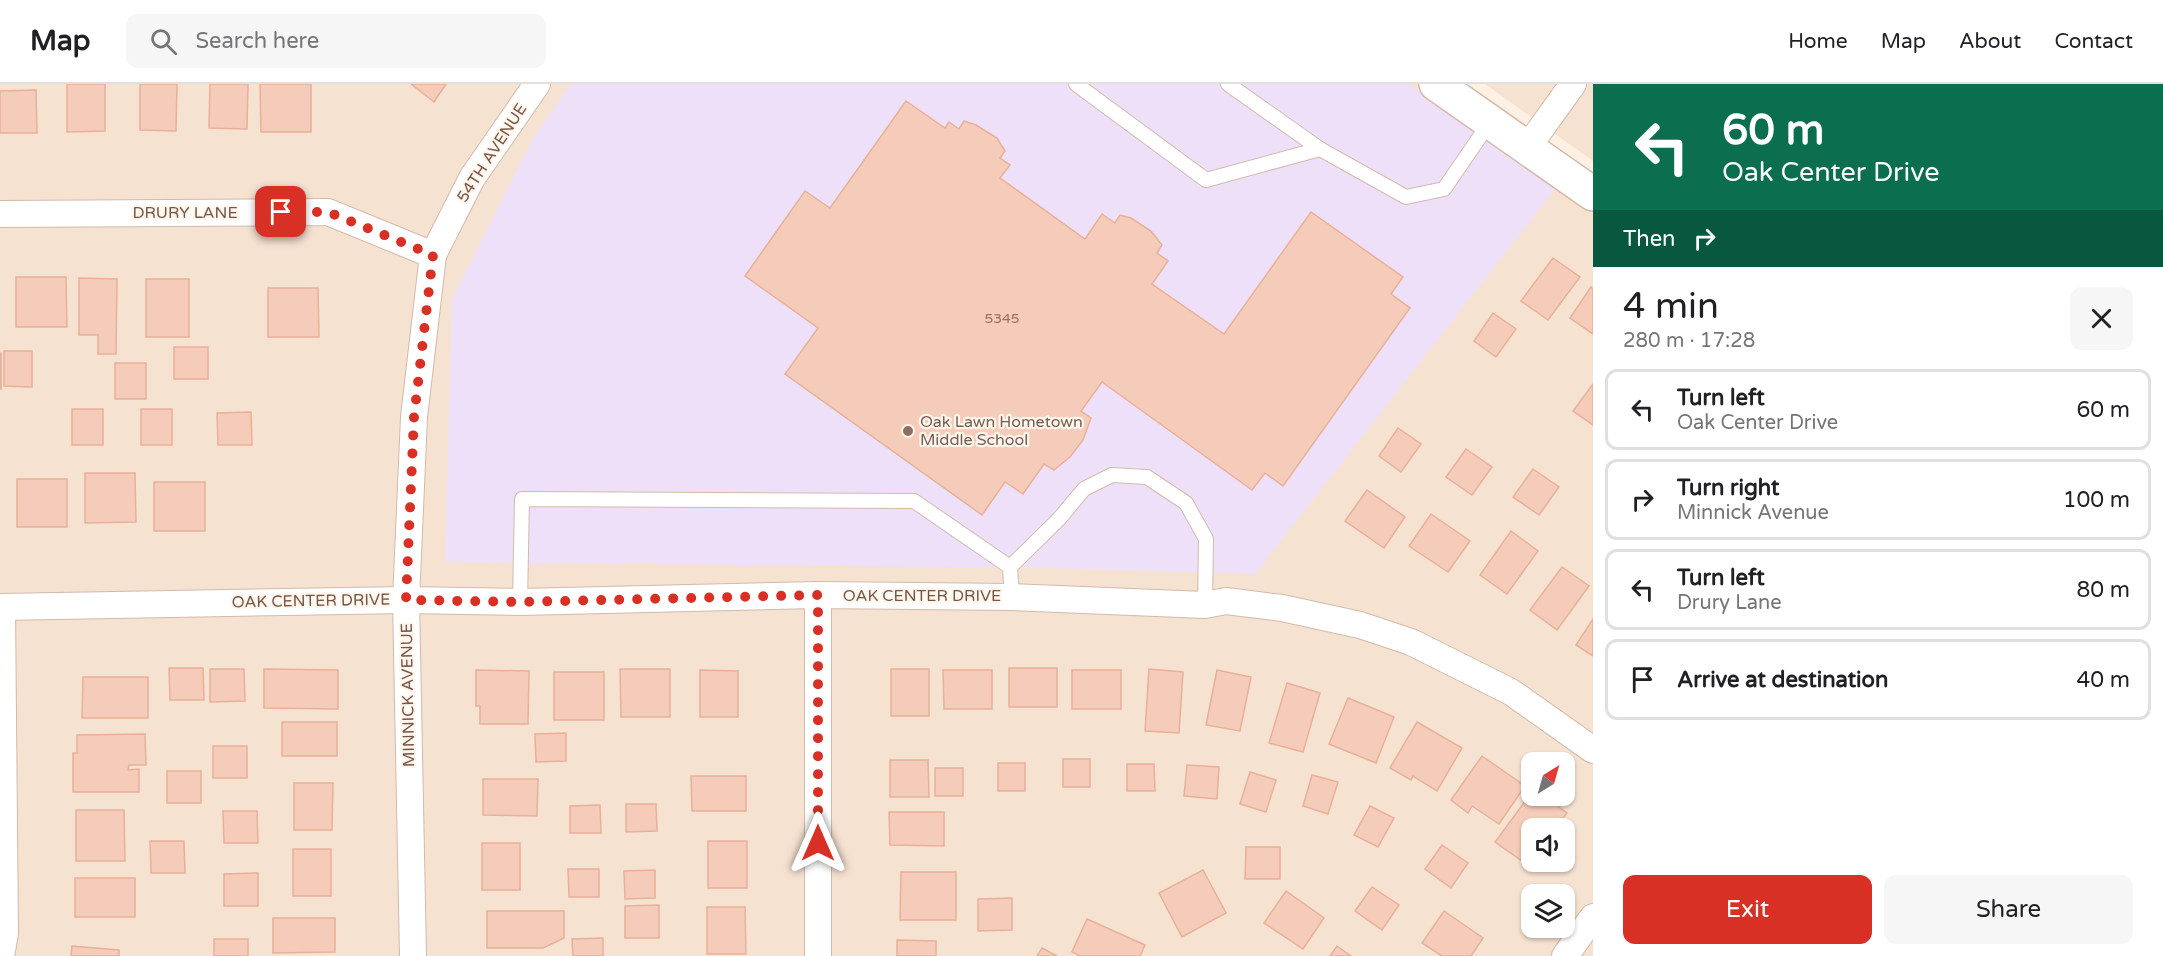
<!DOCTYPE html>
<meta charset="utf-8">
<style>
:root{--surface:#fff;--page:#f6f6f6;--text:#202124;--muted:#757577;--line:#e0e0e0;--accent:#d93025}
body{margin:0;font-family:"Varela Round",sans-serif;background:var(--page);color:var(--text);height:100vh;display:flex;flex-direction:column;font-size:22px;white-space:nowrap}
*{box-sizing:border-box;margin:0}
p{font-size:20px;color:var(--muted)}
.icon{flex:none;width:33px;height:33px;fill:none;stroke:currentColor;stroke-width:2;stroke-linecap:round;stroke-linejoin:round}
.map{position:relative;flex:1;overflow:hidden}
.sheet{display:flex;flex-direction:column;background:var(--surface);width:570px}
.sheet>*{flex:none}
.top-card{background:#0b6e4f;color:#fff;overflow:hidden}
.needle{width:39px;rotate:37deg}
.buttons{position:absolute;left:1521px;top:668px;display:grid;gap:12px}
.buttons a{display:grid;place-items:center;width:54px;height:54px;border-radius:12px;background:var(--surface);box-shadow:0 2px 4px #0004;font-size:30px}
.pin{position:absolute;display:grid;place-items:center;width:51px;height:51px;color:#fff;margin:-26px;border-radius:12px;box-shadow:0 3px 9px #0006}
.me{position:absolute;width:66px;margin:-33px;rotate:0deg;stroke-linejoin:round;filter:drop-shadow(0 0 4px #0008)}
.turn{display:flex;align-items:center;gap:21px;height:126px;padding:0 30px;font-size:27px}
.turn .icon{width:78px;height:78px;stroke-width:2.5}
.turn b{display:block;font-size:42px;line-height:51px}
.then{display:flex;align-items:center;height:57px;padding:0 30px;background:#0003;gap:12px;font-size:22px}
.round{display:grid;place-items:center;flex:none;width:63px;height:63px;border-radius:12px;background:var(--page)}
.head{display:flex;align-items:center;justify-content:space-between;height:102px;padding:0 30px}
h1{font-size:36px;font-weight:600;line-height:45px}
.button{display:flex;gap:12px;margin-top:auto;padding:12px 30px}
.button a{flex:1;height:69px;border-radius:12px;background:var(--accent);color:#fff;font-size:24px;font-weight:600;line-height:69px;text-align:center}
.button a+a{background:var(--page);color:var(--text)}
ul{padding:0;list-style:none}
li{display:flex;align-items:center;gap:18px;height:81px;margin:0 12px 9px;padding:0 18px;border:3px solid var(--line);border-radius:12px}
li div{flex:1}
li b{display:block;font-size:22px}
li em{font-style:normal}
header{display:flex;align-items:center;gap:36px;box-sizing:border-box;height:84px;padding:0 30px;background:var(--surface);border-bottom:2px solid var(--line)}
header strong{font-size:28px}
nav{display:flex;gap:33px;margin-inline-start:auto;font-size:21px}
.search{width:420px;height:54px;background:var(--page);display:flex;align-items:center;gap:15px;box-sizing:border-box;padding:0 21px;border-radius:12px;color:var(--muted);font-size:22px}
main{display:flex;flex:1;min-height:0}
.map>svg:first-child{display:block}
.residential{fill:#f6e2d1;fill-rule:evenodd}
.education{fill:#efe0fa}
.building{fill:#f5ccb9;stroke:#e9b098;stroke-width:1.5}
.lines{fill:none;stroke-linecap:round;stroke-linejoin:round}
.lane-casing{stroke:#d2baab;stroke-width:16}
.street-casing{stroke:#d2baab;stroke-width:28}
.secondary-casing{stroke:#d6b9a9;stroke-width:36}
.lane{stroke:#fff;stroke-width:14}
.street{stroke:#fff;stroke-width:26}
.secondary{stroke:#fff;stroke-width:33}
.route{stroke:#d93025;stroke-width:10;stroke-dasharray:0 18}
.education-dot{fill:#8d6e63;stroke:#fff6ec;stroke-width:2}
.labels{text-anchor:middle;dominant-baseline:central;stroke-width:4.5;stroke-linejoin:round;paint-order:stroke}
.number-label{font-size:14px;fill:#977264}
.street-label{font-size:16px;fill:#785447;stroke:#fff6ec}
.education-label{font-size:16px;fill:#785e54;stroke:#fff6ec;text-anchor:start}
</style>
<header>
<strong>Map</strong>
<div class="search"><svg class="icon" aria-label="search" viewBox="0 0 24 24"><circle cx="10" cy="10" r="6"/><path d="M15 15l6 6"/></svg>Search here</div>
<nav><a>Home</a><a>Map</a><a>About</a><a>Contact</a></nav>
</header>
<main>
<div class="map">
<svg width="1593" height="872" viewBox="0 0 1593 872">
<rect width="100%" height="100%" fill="#fef1e4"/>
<g class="residential">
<path d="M0 0H1436L1593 110V872H0ZM1532 678H1564V711H1532ZM1532 744H1564V777H1532ZM1532 810H1564V843H1532Z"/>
<polygon points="1485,0 1593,0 1593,77"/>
</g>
<polygon class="education" points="571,0 1408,0 1556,104 1255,490 1047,484 445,478 452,215 533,54"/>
<g class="building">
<polygon points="67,0 105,0 105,47 67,48"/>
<polygon points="140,0 177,0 176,47 140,46"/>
<polygon points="210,0 248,0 247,45 209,44"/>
<polygon points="260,0 311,0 311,48 261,48"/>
<polygon points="411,0 446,0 434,18"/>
<polygon points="36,6 37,49 0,49 0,7"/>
<polygon points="906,17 945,44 949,38 959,45 964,37 976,41 997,54 1005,67 1000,74 1010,81 1000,94 1085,155 1102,130 1115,139 1120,131 1131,134 1151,147 1162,161 1157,169 1168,177 1152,200 1224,250 1311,128 1403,193 1391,210 1410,224 1283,402 1265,389 1252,406 1102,298 1081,327 1091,334 1083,356 1070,373 1054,386 1044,380 1023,410 1005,398 982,431 785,290 818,244 745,192 805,107 830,124"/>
<polygon points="1553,174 1580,193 1548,236 1521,217"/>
<polygon points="16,193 66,193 67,243 16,243"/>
<polygon points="79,194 117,195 116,270 98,270 98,251 79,251"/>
<rect x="146" y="195" width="43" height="58"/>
<polygon points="1591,203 1593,205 1593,250 1570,234"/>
<polygon points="268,204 318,204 319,253 268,253"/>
<polygon points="1493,229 1516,245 1496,273 1474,257"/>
<rect x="174" y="263" width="34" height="32"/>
<polygon points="4,267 32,267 32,303 4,302"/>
<rect x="0" y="269" width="1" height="36"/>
<rect x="115" y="279" width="31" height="36"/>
<polygon points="1593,300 1593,341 1573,327"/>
<rect x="72" y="325" width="31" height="36"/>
<rect x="141" y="325" width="31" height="36"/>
<polygon points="251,328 252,361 218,361 217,329"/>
<polygon points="1398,344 1421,360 1401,388 1379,372"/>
<polygon points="1466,365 1492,383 1472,411 1446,393"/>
<polygon points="1533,385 1559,403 1539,431 1513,413"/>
<polygon points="85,389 135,389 136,438 85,439"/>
<rect x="17" y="395" width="50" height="48"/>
<rect x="154" y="398" width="51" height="49"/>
<polygon points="1367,406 1405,433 1384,464 1345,437"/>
<polygon points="1431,430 1470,457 1448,488 1409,462"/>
<polygon points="1511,447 1538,467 1507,510 1480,491"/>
<polygon points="1562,483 1589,502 1557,546 1530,526"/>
<polygon points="1593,535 1593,572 1576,561"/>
<polygon points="169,584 203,584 204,616 170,616"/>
<rect x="1009" y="584" width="48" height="39"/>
<polygon points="210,585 244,585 245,617 210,618"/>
<polygon points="264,585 338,586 338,625 264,624"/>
<polygon points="620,585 670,585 670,633 621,633"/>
<rect x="891" y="585" width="38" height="47"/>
<polygon points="1149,585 1183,588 1179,649 1145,647"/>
<polygon points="476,586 529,587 528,640 480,640 480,622 476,622"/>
<polygon points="700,586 738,587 738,633 700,633"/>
<polygon points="943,586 992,586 992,625 944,625"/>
<rect x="1072" y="586" width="49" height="39"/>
<polygon points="1217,586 1251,593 1240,647 1206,641"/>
<rect x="554" y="588" width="50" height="48"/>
<polygon points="83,593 148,593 148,634 82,634"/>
<polygon points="1287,599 1320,609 1303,668 1269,659"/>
<polygon points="1348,614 1394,633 1376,679 1329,660"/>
<rect x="282" y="638" width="55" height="34"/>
<polygon points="1417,638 1462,664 1437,707 1413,692 1411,696 1390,684"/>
<polygon points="566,649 566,677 536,678 535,650"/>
<polygon points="145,650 146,681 129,681 128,686 139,685 139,708 73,708 73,669 77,669 77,651"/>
<rect x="213" y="662" width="34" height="32"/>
<polygon points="1482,672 1525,702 1499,740 1472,722 1468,729 1451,716"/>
<rect x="1063" y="675" width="27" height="28"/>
<polygon points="890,676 928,676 929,713 890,713"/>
<rect x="998" y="679" width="27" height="28"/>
<polygon points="1127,680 1154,680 1155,707 1127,707"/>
<polygon points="1187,681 1219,683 1217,715 1184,712"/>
<rect x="935" y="684" width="28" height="28"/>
<rect x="167" y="687" width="34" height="32"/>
<polygon points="1250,688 1276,696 1266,728 1240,720"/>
<polygon points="1312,691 1338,698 1328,730 1303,722"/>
<polygon points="691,692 746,692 746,727 692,727"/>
<polygon points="483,695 538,695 537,732 483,731"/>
<polygon points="294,699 333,699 332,746 294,746"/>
<polygon points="1532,708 1532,711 1542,711 1567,729 1556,744 1532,744 1533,777 1529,782 1495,758"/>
<polygon points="626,720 656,720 657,747 626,748"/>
<polygon points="600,721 601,749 570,749 570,722"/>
<polygon points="1370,722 1394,734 1378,763 1354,751"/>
<polygon points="76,726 124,726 125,777 76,777"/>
<polygon points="223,727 257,727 258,759 224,759"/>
<polygon points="889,728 944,728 944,762 890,761"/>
<polygon points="150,757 184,757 185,789 151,789"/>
<rect x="708" y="757" width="39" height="47"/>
<rect x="482" y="759" width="38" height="47"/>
<polygon points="1442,761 1468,779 1451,804 1425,785"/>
<polygon points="1246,763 1280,763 1280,795 1245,795"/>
<rect x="293" y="765" width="38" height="47"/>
<polygon points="568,785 599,785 599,813 569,813"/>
<polygon points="655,786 655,814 625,815 624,787"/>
<polygon points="1203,786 1226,829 1182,853 1159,809"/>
<polygon points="901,788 956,788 956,836 900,836"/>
<polygon points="258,789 258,822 224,822 224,790"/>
<rect x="75" y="794" width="60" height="39"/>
<polygon points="1372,803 1399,821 1382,846 1355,827"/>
<polygon points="1286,807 1324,834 1303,865 1264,839"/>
<polygon points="1012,814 1012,846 978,847 978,815"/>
<polygon points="659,821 659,854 625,854 625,822"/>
<polygon points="707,823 745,823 746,870 707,870"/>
<polygon points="487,827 564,827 564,854 543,864 487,864"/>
<polygon points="1444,827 1483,854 1471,872 1442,872 1422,859"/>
<polygon points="273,834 335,834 335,868 273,869"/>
<polygon points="1087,835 1145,861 1140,872 1080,872 1072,868"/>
<polygon points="603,854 603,872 573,872 572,855"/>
<rect x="214" y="855" width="34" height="17"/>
<polygon points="897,856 936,857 936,872 897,872"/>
<polygon points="72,862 119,866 119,872 71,872"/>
<polygon points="1337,862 1351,872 1330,872"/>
<polygon points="1042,864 1057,872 1037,872"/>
</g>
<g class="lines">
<defs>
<g id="lane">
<polyline points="1076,0 1206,96 1320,65 1406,113 1444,105 1490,38"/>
<polyline points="1228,0 1320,65"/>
<polyline points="1012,513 1010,483 1059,435 1084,405 1112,391 1147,393 1186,419 1206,455 1205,521"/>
<polyline points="520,518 522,415 914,417 1010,483"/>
</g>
<g id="street">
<polyline points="1527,64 1573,0"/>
<polyline points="0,130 328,128 433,171"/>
<polyline points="818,511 818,872"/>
<polyline points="0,523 406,516 520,518 818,511 1012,513 1205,521 1226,517 1282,524 1360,541 1411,558 1511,608 1593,666"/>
<polyline points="1,872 5,849 2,523"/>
<polyline points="413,872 406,516 414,333 433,171 472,94 537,0"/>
<polyline points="1565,872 1593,833"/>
</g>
<polyline id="secondary" points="1436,0 1593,110"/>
</defs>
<use href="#lane" class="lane-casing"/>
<use href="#street" class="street-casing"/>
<use href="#secondary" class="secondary-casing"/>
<use href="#lane" class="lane"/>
<use href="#street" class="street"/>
<use href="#secondary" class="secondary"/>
</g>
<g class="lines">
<polyline class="route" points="281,128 328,128 433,171 414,333 406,516 520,518 818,511 818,759"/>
</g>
<circle class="education-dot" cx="908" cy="347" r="6"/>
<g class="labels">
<g class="number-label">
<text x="1002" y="234">5345</text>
</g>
<g class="street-label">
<text transform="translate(492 69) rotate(-57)">54TH AVENUE</text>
<text x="185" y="129">DRURY LANE</text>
<text x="922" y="512">OAK CENTER DRIVE</text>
<text transform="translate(311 517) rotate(-1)">OAK CENTER DRIVE</text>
<text transform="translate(408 611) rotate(-91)">MINNICK AVENUE</text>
</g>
<g class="education-label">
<text x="920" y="338">Oak Lawn Hometown<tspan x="920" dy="18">Middle School</tspan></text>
</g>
</g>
</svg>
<div class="buttons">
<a><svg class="needle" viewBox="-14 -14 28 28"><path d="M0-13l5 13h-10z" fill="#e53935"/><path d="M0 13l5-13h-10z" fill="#757577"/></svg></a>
<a><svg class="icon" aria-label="sound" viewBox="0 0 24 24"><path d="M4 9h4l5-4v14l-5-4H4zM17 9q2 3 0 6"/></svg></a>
<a><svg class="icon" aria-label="layers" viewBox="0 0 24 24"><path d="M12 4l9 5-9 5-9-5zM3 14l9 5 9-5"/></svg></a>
</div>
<div class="pin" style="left:281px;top:128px;background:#d93025"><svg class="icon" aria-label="arrive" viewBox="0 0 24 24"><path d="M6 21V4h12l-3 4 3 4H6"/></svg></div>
<svg class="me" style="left:818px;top:759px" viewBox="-20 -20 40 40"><path d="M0-17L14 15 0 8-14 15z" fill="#d93025" stroke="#fff" stroke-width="4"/></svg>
</div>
<section class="sheet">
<div class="top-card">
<div class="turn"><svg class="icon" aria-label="left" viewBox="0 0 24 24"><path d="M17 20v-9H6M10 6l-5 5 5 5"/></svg><div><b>60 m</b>Oak Center Drive</div></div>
<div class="then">Then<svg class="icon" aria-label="right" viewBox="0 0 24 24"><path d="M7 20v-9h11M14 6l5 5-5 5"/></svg></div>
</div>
<div class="head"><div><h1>4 min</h1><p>280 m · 17:28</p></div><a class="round"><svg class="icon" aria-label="close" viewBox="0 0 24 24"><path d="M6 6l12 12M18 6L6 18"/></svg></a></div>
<ul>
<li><svg class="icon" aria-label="left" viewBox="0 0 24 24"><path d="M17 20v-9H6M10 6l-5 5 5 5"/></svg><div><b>Turn left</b><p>Oak Center Drive</p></div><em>60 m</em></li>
<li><svg class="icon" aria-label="right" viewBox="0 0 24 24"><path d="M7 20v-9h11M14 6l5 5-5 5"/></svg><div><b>Turn right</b><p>Minnick Avenue</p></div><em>100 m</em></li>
<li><svg class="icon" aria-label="left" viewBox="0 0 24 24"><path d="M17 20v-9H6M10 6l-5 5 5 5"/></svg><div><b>Turn left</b><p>Drury Lane</p></div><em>80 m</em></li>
<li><svg class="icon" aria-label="arrive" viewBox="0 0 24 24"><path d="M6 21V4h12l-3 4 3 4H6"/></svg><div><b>Arrive at destination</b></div><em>40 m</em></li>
</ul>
<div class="button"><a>Exit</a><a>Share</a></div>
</section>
</main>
